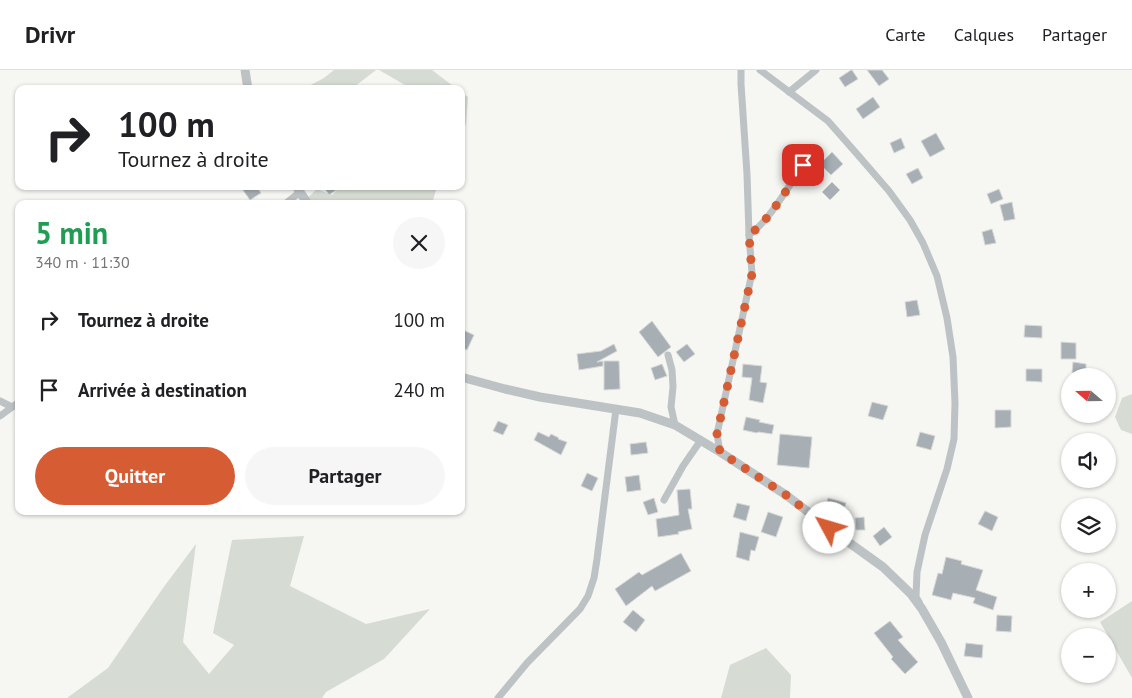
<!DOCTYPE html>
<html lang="fr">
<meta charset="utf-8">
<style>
:root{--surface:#fff;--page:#f6f6f6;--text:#202124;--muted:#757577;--line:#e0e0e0;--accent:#d65c33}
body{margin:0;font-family:"PT Sans",sans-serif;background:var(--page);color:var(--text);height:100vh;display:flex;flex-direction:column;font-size:19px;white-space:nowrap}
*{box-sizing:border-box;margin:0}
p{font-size:16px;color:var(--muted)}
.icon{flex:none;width:28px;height:28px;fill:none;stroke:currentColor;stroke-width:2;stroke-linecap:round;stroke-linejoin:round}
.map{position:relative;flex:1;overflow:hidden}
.side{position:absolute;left:15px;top:130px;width:450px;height:315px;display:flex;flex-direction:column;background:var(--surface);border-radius:10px;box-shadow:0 1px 4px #0004}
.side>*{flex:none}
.top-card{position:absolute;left:15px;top:15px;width:450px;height:105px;border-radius:10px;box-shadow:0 1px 4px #0004;background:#fff;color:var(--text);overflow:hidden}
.needle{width:32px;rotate:290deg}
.fabs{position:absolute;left:1061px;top:298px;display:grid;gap:10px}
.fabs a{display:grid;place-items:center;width:55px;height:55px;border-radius:50%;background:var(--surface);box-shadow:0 1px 4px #0004;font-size:25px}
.pin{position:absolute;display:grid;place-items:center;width:42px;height:42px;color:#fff;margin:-21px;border-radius:10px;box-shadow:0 2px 8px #0006}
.me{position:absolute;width:55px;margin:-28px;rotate:309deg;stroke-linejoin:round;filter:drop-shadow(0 0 4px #0008)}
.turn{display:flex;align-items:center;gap:18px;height:105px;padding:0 20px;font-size:22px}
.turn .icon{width:65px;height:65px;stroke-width:2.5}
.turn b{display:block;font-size:35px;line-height:42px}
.round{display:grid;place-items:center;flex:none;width:52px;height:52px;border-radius:26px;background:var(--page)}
.summary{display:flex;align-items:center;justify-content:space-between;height:85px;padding:0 20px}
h1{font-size:30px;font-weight:700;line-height:38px;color:#1e9e55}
.button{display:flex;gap:10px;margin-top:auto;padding:10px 20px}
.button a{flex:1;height:58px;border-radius:30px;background:var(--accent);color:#fff;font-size:20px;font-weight:700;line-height:58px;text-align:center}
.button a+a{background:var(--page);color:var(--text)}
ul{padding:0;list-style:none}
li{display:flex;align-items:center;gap:15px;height:70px;padding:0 20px}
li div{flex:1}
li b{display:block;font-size:19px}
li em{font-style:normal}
header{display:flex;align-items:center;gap:30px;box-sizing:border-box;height:70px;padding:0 25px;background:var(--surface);border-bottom:1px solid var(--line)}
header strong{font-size:24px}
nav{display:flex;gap:28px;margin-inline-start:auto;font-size:18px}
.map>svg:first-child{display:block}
.green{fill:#d6dbd3}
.building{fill:#a7afb4;stroke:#d8d8d6}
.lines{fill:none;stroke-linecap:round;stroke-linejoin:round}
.minor{stroke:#bdc2c5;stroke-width:7}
.tertiary{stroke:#bdc2c5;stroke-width:9}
.route{stroke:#d65c33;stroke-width:9;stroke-dasharray:0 16.2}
</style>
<header>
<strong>Drivr</strong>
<nav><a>Carte</a><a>Calques</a><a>Partager</a></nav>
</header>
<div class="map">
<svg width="1132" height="628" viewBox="0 0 1132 628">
<rect width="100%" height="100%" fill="#f6f6f3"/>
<g class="green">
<polygon points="334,0 376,0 354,17 356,19 303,19 324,8"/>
<polygon points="379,0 432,0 457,19 412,19"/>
<polygon points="461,22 468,27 466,54 461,63"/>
<polygon points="341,116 437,116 432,134 302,133 317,119 332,125"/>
<polygon points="1132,324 1132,364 1121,360 1115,347 1122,328"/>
<polygon points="304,466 290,516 366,554 430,539 384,589 326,622 322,628 67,628 108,598 163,518 196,474 183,572 209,604 234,575 213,563 232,470"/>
<polygon points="1132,531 1132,608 1100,552"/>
<polygon points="766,578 791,605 790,628 721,628 730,595"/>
</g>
<g class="building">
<polygon points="851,0 852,0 858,9 845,17 839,8"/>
<polygon points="867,0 882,0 889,9 879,16"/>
<polygon points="873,27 880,37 863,49 856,39"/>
<polygon points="936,63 945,79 930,87 921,71"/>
<polygon points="901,68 905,78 894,83 890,73"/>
<polygon points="832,82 843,94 831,105 820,94"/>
<polygon points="918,98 923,108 912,114 906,104"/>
<polygon points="832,112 840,120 830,130 822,122"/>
<polygon points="240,116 256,116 261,123 250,130"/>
<polygon points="323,116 342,116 329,125"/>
<polygon points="999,119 1003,129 991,134 987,124"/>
<polygon points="1012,132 1015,149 1004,151 1000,135"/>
<polygon points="992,159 996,173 985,175 982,162"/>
<polygon points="917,230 920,245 907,247 905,232"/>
<polygon points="652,251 671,277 658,287 639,262"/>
<polygon points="1025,255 1042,256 1042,268 1024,267"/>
<polygon points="461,259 474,265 467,280 461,277"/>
<polygon points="1061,272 1076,273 1076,289 1061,289"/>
<polygon points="614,274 617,281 597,292 603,291 603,296 579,300 577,284 601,281"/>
<polygon points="687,274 695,284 684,292 676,282"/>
<polygon points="604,291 619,291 620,319 604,320"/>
<polygon points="1073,292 1086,294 1086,304 1072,303"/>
<polygon points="662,294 667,306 655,310 651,298"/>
<polygon points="743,294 762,296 760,312 767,313 763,333 749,330 752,308 742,307"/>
<polygon points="1026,299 1042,299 1042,312 1026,311"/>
<polygon points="872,332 888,336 883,350 868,346"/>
<polygon points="995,340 1011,340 1011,357 995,358"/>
<polygon points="746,347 760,350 759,352 774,355 772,364 758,362 757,363 743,360"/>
<polygon points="498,351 508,355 503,365 493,361"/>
<polygon points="538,362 549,367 551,364 559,368 558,369 567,372 561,385 534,370"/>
<polygon points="920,362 935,366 931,380 916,376"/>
<polygon points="780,364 812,367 809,398 777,395"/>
<polygon points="646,372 648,383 631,385 630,374"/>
<polygon points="587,403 598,408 592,421 581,416"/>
<polygon points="639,405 641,420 627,422 625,407"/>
<polygon points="690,419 692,439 688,439 692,459 678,462 679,464 658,467 656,449 679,445 677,420"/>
<polygon points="654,428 658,442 648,445 643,432"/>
<polygon points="828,428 846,433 841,450 823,445"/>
<polygon points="737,433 750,436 746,451 733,447"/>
<polygon points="985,441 998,447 992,461 978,454"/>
<polygon points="768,442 783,447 776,467 761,462"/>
<polygon points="864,447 865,460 856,460 855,448"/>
<polygon points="884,457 892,467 880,476 873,466"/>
<polygon points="740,462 759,467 755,481 751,480 749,491 736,487"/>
<polygon points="681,483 691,501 655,521 652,516 626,536 615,519 639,502 642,505"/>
<polygon points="946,487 962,491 961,494 983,500 976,520 997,527 993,540 973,533 975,528 953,523 951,530 932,525 938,503 942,504"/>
<polygon points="633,540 645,550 636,562 623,552"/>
<polygon points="997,545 1012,546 1011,562 996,561"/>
<polygon points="890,551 903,567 898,570 918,592 905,604 891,589 893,587 874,563"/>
<polygon points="966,573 983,575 982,588 964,586"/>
</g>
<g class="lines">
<g class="minor">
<polyline points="760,0 828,51 857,84 889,121 910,150 923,173 937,206 947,248 953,287 955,333 954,369 947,399 925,465 917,502 916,527 919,532"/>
<polyline points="789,22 816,0"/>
<polyline points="285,134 300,122"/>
<path d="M749 165C770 150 788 117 803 95"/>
<polyline points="668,285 672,300 673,317 671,337 675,355"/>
<polyline points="0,331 12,337"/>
<polyline points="0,346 19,332"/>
<polyline points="720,382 717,364 752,203 749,165 747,104 741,14 741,0"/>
<polyline points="664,430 683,396 701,370"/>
<polyline points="498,628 527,593 580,539 588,526 594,508 597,489 616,339"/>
</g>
<g class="tertiary">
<polyline points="245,0 248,19"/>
<polyline points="296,116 308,134"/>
<polyline points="461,307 505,319 540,327 640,343 675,355 720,382 786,425 837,464 883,497 911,524 922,539 941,572 968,628"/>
</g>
</g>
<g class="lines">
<path class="route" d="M803 95C788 117 770 150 749 165L752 204 717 364 720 382 786 425 829 458"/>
</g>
</svg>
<div class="fabs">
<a><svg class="needle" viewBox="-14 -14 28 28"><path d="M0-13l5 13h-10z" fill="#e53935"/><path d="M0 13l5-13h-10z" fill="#757577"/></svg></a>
<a><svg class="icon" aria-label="sound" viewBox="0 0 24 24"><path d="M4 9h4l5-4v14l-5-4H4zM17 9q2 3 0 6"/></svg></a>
<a><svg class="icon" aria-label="layers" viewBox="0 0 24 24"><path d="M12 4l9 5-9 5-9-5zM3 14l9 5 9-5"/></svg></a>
<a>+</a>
<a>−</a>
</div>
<div class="pin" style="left:803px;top:95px;background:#d93025"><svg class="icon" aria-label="arrive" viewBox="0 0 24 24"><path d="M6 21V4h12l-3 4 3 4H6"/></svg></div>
<svg class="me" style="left:829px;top:458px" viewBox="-20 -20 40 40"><circle r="19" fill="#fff"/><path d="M0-13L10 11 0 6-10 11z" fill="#d65c33"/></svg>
<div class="top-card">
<div class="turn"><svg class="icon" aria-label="right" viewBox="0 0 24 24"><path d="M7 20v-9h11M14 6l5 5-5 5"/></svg><div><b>100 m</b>Tournez à droite</div></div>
</div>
<section class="side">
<div class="summary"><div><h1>5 min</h1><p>340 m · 11:30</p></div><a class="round"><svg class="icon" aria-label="close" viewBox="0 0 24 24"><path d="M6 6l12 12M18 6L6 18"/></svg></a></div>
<ul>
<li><svg class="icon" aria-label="right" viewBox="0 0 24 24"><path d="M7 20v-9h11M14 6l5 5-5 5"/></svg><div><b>Tournez à droite</b></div><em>100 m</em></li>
<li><svg class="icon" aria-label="arrive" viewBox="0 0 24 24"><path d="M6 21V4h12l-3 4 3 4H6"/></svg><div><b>Arrivée à destination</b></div><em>240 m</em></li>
</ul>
<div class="button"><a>Quitter</a><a>Partager</a></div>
</section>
</div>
